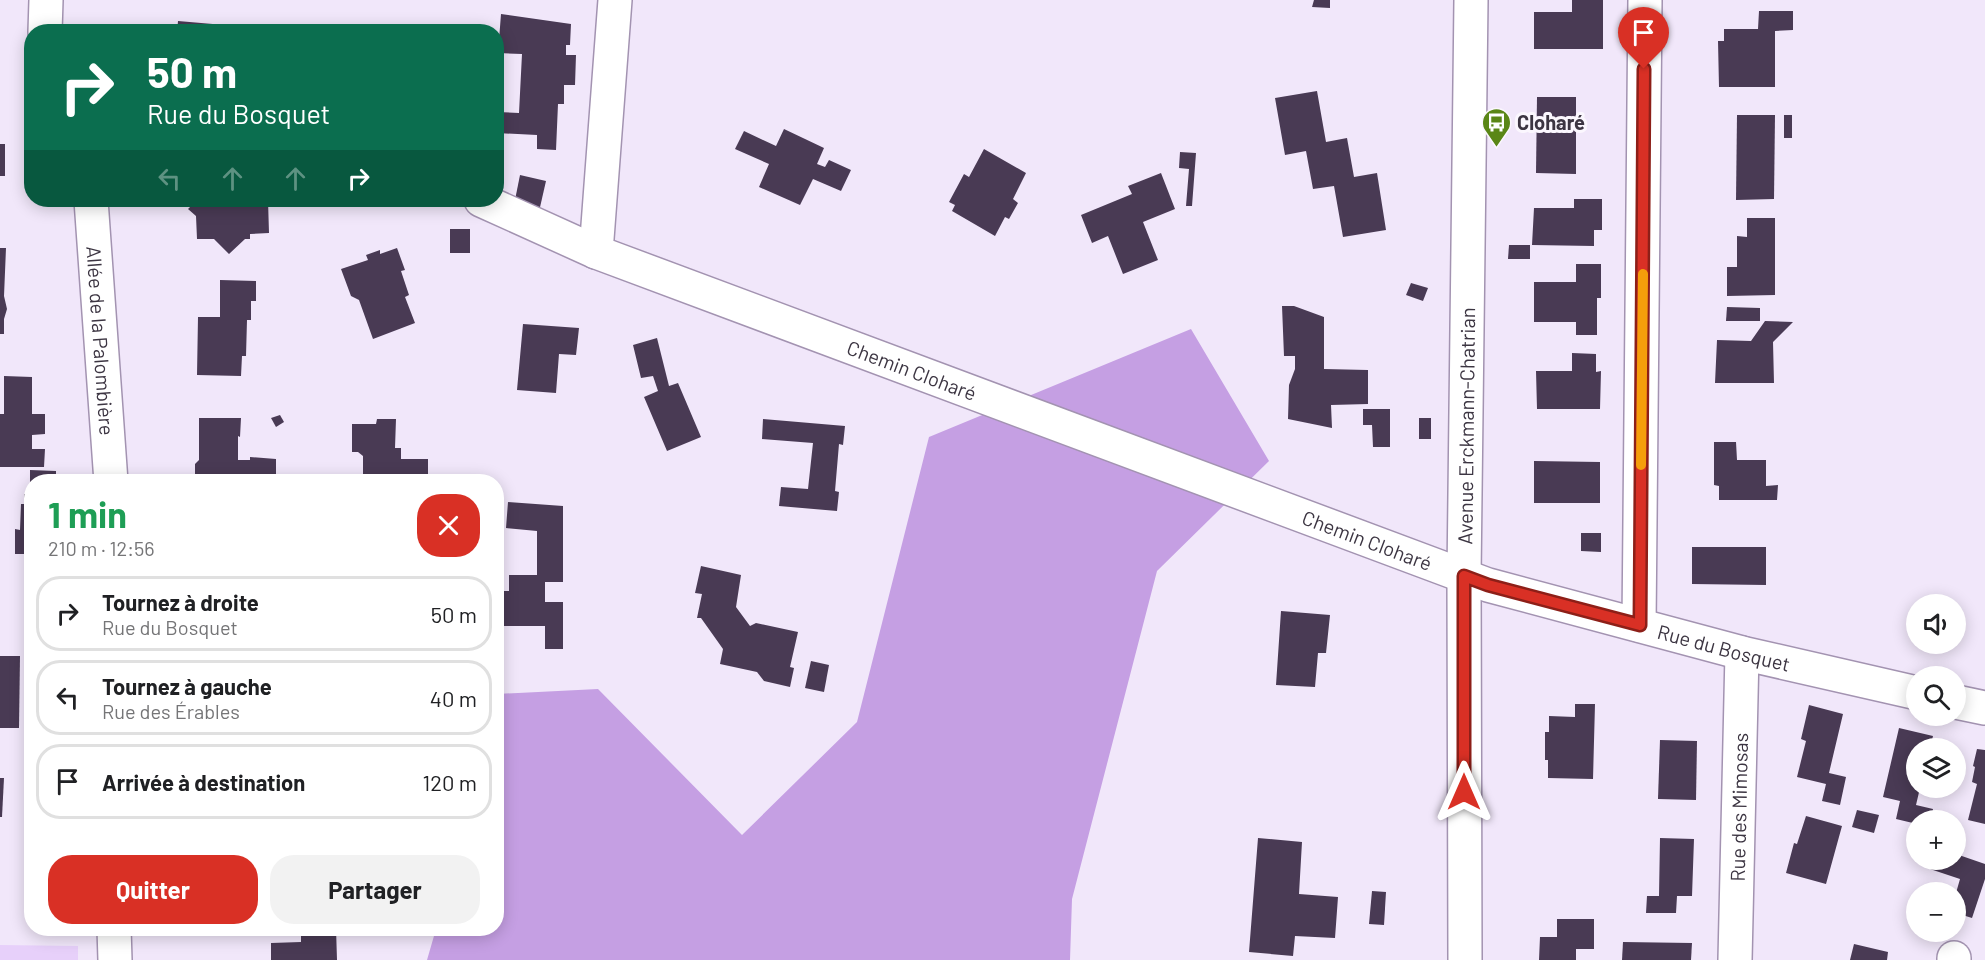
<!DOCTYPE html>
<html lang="fr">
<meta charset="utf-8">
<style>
:root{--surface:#fff;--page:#f2f2f2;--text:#202124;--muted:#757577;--line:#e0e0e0;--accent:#d93025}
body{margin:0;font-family:Barlow,sans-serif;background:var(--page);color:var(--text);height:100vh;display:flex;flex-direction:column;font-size:22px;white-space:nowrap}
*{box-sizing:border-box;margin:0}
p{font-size:20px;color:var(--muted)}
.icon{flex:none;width:33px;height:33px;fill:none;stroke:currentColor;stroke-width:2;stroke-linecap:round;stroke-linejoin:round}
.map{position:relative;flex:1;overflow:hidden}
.details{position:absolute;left:24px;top:474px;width:480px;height:462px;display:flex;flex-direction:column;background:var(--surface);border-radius:24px;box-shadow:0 3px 15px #0003}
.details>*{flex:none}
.hud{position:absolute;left:24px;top:24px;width:480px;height:183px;border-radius:24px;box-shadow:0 3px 15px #0003;background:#0b6e4f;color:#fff;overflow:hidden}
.fabs{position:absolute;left:1906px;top:594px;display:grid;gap:12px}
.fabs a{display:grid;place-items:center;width:60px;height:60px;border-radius:50%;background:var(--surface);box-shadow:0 3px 15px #0003;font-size:30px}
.pin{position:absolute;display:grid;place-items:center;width:51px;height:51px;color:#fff;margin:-62px -26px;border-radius:50% 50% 50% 0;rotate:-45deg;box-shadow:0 0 6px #0007}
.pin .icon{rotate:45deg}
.me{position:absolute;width:66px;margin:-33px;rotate:0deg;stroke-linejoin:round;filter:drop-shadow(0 0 4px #0008)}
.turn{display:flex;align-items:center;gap:21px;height:126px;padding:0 24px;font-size:27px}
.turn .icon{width:78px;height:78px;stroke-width:2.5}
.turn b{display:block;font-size:42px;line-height:51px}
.lanes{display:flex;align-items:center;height:57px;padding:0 24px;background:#0003;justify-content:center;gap:30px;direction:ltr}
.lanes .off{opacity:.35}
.round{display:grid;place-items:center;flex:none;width:63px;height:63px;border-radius:24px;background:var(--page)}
.summary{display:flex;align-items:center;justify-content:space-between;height:102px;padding:0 24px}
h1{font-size:36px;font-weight:700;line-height:45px;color:#1e9e55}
.cta{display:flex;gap:12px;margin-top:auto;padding:12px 24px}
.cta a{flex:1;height:69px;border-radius:24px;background:var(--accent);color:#fff;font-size:24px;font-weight:700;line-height:69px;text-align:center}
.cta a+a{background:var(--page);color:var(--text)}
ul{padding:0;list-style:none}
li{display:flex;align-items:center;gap:18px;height:75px;margin:0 12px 9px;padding:0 12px;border:3px solid var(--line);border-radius:24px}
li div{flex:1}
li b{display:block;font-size:22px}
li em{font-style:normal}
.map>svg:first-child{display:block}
.green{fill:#e7d0fa}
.forest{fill:#c59fe3}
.building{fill:#493a54}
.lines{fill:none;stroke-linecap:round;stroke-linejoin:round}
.minor-casing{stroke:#a393b1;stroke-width:36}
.minor{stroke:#fff;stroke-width:33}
.route-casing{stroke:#8d1f18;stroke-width:15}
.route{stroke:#d93025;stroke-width:10}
.slow{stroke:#f59e0b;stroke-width:10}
.labels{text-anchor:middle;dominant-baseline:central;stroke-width:6;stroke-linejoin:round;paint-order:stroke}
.poi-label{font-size:20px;font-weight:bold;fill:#3c3542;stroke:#fbf7fe;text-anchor:start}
.street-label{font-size:20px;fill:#3c3542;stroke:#fbf7fe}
</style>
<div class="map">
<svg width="1985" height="960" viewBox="0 0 1985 960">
<rect width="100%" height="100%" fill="#f1e7fa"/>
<polygon class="green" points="0,945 78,946 78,960 0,960"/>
<polygon class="forest" points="1191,329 1269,461 1157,571 1072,899 1070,960 427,960 436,929 496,928 497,694 598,689 742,835 857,722 929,437"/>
<g class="building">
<polygon points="1314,0 1330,0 1330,8 1312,7"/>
<polygon points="1572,0 1603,0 1603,49 1534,49 1534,12 1572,12"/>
<polygon points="1759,11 1793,11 1793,30 1775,31 1775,87 1719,87 1718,41 1724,41 1724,29 1758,29"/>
<polygon points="501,14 571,24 570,45 566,45 566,55 576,55 575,85 564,85 564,104 558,104 556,150 537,149 537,135 497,133 497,112 519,113 522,54 498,53"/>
<polygon points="178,21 258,28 258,32 177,32"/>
<polygon points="379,27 402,30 402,32 378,32"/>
<polygon points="1317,91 1326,142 1347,138 1354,177 1377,173 1386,230 1343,237 1334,186 1313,189 1306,151 1285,155 1275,98"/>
<polygon points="1537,97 1576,97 1576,174 1536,173"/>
<polygon points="1737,115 1775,115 1774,199 1736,200"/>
<rect x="1784" y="115" width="8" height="23"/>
<polygon points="784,129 824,148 817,164 825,167 829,160 851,170 841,191 813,179 800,205 759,187 769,164 735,149 744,131 776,146"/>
<rect x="0" y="144" width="5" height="32"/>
<polygon points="984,149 1026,173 1013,199 1018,203 1009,219 1005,217 995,236 952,211 955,205 949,202 964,174 969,177"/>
<polygon points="1180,152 1196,153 1192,206 1186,206 1189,169 1179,168"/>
<polygon points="1161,173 1175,209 1143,222 1158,260 1123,274 1108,236 1092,243 1081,215 1132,194 1128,186"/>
<polygon points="520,175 546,181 538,216 513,210"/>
<polygon points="1574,199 1602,199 1602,230 1594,230 1594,246 1532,245 1534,208 1574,208"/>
<polygon points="197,200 268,200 269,233 250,234 250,239 245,239 229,254 214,239 197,239 196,216 188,209"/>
<polygon points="1747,218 1775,218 1775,295 1727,296 1727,267 1737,267 1737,236 1747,237"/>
<rect x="450" y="229" width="20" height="24"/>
<polygon points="1509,245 1530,245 1530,259 1508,259"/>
<polygon points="0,248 6,248 4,296 7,309 4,319 4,334 0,334"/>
<polygon points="397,248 405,270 401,271 409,295 405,297 415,323 373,339 359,300 351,296 341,269 368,260 366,255 380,250 380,254"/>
<polygon points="1576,264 1601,264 1601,298 1597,298 1597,335 1576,335 1576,322 1534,322 1534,282 1576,282"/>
<polygon points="220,280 256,281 256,301 251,301 251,320 247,320 246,356 242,356 241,376 197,375 198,317 220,317"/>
<polygon points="1411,283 1428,288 1423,301 1406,295"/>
<polygon points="1282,306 1294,306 1324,317 1324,369 1368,370 1368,404 1331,405 1332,428 1288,419 1289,385 1295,369 1295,356 1284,356"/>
<polygon points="1727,307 1760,308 1760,321 1726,321"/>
<polygon points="1765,321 1793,322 1773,342 1774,383 1715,383 1717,340 1751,341"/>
<polygon points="523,324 579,328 576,355 559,354 556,393 517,390"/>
<polygon points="657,338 669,386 678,383 701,437 667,451 644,397 658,391 653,376 641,378 633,345"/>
<polygon points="1572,353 1596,354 1596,372 1601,371 1600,409 1537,409 1536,371 1572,371"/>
<polygon points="4,376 32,377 32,414 45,414 45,434 32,435 32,449 45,449 44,467 0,467 0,414 4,414"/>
<polygon points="1363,409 1390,409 1390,447 1373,447 1372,425 1363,425"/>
<polygon points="280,415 284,422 276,427 271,418"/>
<polygon points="199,418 241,418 240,437 238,436 238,460 250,460 250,457 276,459 276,482 195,482 195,464 199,460"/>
<rect x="1419" y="418" width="12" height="21"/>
<polygon points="377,419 396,419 395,448 401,448 401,459 428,459 428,482 363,482 363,456 358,452 352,452 352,424 376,424"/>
<polygon points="763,419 845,426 843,445 839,444 835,491 839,492 837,511 779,506 781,487 808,489 813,443 762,439"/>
<polygon points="1714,442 1736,442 1737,460 1766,460 1766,486 1778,485 1777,500 1719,500 1719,486 1714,485"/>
<polygon points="1534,461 1600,462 1600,503 1534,503"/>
<polygon points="30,470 56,471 56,482 30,482"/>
<polygon points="30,489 32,489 32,554 15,554 15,529 20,530 21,504 24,504 24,494 29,494"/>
<polygon points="508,502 563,506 563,582 545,582 545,602 563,602 563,649 545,649 545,626 504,626 504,591 509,591 509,575 537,575 537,531 506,528"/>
<polygon points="1581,533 1601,533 1601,552 1581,551"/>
<polygon points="1692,547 1766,547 1766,585 1692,584"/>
<polygon points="701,566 741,575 736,607 750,626 756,623 798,632 790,667 794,668 790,687 764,681 757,672 720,664 723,649 701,618 697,618 702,594 695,593"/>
<polygon points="1281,611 1330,615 1326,653 1318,653 1315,687 1276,685"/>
<polygon points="0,656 20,656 19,728 0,728"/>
<polygon points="811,661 829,665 824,692 805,688"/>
<polygon points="1575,704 1595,704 1593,779 1548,778 1548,760 1545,760 1545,732 1549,732 1549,716 1575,717"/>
<polygon points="1809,705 1843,714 1829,773 1846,777 1840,805 1822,801 1826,784 1797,777 1806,741 1801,739"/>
<polygon points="1899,728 1933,736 1930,748 1917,748 1917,788 1920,788 1916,805 1933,809 1931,820 1917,820 1917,824 1896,819 1900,801 1883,797"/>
<polygon points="1660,740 1697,741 1696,800 1658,799"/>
<polygon points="1977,749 1985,750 1985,824 1968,820 1977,784 1972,782 1975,767 1973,766"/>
<polygon points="0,778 4,778 2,817 0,817"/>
<polygon points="1857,810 1879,815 1874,833 1852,827"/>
<polygon points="1806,816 1842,826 1826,884 1786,873 1794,843 1797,844"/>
<polygon points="1258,838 1302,842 1299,894 1338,897 1335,938 1295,936 1293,956 1249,952"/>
<polygon points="1660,838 1694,839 1692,896 1677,896 1676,913 1646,913 1647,896 1659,896"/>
<polygon points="1956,854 1985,864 1985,879 1972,918 1956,913 1956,893 1960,879 1930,869 1933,860 1956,860"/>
<polygon points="1372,891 1386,892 1384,925 1369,924"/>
<polygon points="1557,919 1594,919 1594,949 1576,949 1576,960 1539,960 1540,937 1557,937"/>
<polygon points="301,928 336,928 337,960 271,960 271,943 301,942"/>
<polygon points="1623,942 1692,943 1691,960 1622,960"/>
<polygon points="1854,944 1888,952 1887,960 1850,960"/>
</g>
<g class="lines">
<defs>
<g id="minor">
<path id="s1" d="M615 0 596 252 1488 585 1742 653 1917 693"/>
<polyline points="45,32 46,0"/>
<path id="s2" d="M91 200 111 482"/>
<polyline points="481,200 596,252"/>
<polyline points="1639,625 1645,0"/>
<polyline points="1956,702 1985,708"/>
<polyline points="114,928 115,960"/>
<path id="s3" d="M1465 960 1464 576 1471 0"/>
<path id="s4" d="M1735 960 1742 653"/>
<polyline points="1954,960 1954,958"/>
</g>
</defs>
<use href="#minor" class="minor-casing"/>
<use href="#minor" class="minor"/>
</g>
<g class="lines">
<defs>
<polyline id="route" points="1464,792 1464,576 1488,585 1640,625 1644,69"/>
</defs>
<use href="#route" class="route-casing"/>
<use href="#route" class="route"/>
<polyline class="slow" points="1641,465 1643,274"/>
</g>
<defs>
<symbol id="bus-pin" viewBox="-11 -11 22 30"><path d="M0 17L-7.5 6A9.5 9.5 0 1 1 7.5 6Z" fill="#5a8616" stroke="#fbf7fe"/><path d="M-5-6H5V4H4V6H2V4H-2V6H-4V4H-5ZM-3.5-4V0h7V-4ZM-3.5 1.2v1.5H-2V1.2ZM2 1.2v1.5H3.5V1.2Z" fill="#fff"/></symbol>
</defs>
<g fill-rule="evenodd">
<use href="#bus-pin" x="1480" y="106" width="33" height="45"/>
</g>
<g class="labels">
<g class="poi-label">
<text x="1517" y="122">Cloharé</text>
</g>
<g class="street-label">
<text stroke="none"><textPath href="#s2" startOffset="141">Allée de la Palombière</textPath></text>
<text stroke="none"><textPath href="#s1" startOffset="590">Chemin Cloharé</textPath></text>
<text stroke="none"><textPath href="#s3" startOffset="534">Avenue Erckmann-Chatrian</textPath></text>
<text stroke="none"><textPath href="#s1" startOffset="1076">Chemin Cloharé</textPath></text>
<text stroke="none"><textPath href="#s1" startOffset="1449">Rue du Bosquet</textPath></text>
<text stroke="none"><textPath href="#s4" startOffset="153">Rue des Mimosas</textPath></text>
</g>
</g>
</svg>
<div class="fabs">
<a><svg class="icon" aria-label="sound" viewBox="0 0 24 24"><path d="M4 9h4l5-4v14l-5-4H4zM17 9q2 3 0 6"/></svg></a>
<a><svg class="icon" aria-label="search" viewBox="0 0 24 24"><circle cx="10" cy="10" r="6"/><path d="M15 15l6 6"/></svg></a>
<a><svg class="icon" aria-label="layers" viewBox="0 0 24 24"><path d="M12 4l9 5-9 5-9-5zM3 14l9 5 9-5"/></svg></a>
<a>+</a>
<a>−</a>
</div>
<div class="pin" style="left:1644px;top:69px;background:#d93025"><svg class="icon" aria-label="arrive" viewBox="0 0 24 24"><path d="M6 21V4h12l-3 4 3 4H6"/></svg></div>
<svg class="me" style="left:1464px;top:792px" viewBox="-20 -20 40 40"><path d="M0-17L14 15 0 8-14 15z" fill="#d93025" stroke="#fff" stroke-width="4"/></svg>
<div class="hud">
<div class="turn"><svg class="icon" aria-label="right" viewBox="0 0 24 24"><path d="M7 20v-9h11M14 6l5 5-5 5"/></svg><div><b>50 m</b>Rue du Bosquet</div></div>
<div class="lanes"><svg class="icon off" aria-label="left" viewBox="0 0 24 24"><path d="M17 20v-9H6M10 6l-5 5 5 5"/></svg><svg class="icon off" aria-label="ahead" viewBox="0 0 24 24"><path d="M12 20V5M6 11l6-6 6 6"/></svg><svg class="icon off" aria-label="ahead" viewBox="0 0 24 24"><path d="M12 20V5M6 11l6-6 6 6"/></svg><svg class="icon" aria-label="right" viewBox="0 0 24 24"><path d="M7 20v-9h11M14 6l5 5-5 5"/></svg></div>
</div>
<section class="details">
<div class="summary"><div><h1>1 min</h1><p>210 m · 12:56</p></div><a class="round" style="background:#d93025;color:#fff"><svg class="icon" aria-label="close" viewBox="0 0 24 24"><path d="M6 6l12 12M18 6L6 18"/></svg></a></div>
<ul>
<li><svg class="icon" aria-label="right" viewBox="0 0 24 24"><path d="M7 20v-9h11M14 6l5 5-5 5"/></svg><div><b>Tournez à droite</b><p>Rue du Bosquet</p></div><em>50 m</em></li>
<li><svg class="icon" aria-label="left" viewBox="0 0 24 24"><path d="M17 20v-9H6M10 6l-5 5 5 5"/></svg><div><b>Tournez à gauche</b><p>Rue des Érables</p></div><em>40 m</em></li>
<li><svg class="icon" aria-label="arrive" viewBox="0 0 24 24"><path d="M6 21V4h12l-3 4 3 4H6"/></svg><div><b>Arrivée à destination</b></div><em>120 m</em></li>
</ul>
<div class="cta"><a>Quitter</a><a>Partager</a></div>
</section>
</div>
